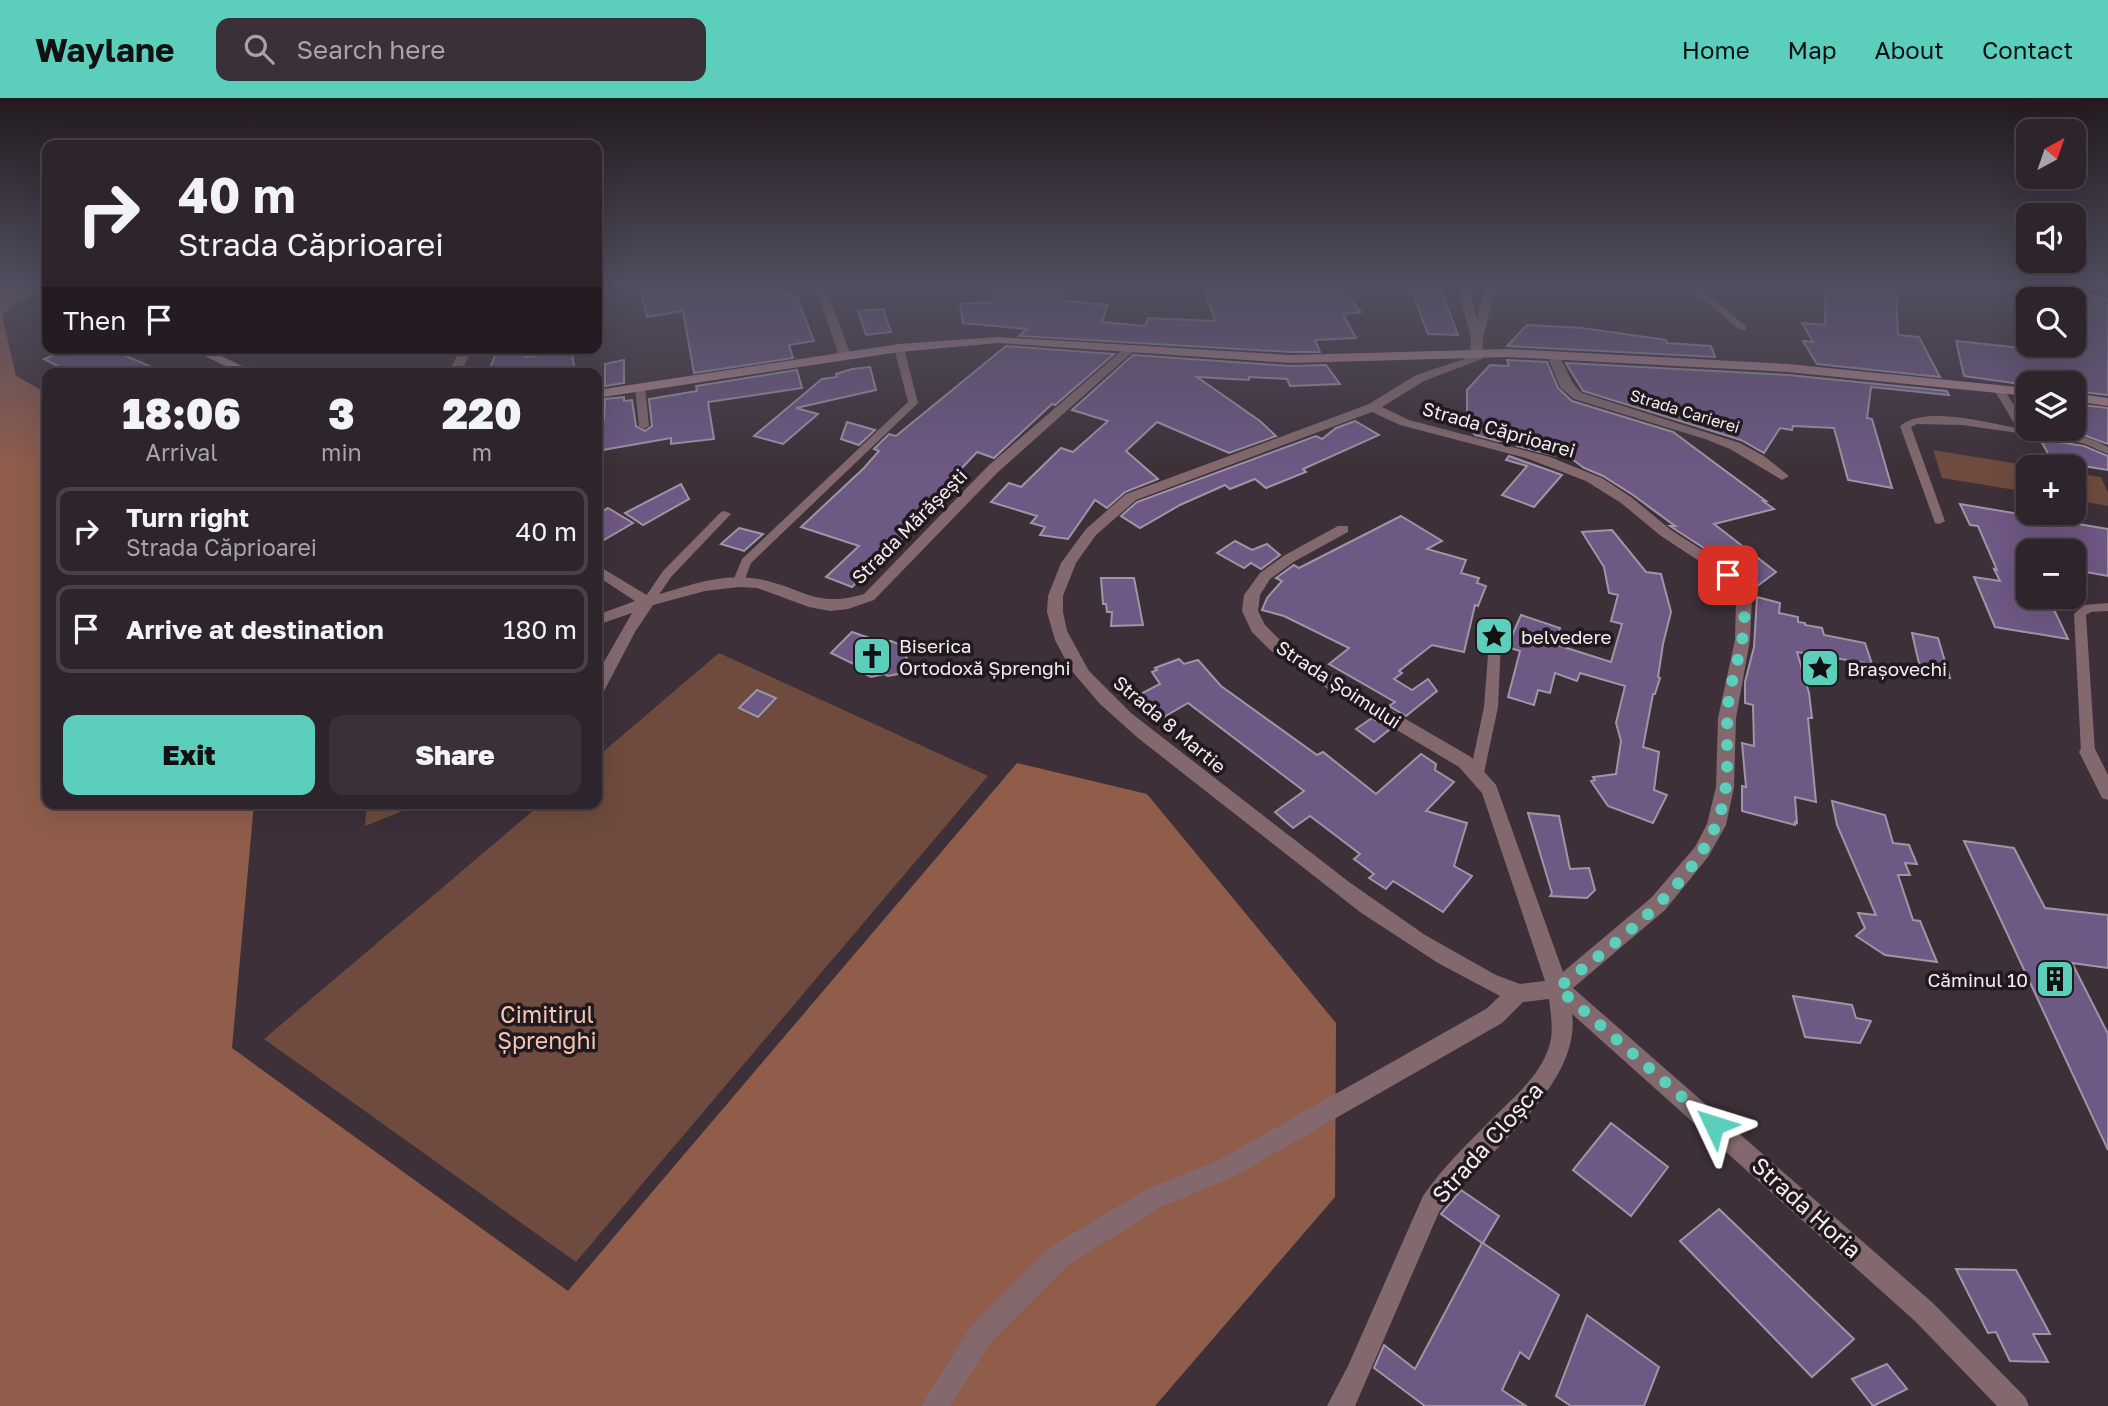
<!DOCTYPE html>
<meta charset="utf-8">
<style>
:root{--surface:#2e242b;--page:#3a3037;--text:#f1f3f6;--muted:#a7a4a9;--line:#494147;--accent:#5bcebc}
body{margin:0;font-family:"Golos Text",sans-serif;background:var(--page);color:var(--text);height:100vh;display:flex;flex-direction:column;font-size:26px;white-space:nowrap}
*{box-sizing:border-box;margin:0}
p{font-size:23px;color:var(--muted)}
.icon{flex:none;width:38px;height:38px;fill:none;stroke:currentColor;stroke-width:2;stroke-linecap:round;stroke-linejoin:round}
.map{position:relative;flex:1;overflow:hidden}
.side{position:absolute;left:42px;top:270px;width:560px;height:441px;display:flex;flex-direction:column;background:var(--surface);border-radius:14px;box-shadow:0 7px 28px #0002,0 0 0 2px var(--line)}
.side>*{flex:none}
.hud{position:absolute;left:42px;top:42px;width:560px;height:214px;border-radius:14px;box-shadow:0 7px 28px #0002,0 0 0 2px var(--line);background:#2e242b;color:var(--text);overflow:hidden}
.needle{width:46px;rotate:40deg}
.buttons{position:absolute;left:2016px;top:21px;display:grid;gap:14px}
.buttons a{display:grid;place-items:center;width:70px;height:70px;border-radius:14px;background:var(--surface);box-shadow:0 7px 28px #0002,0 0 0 2px var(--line);font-size:35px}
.pin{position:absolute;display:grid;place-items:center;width:60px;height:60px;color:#fff;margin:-30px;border-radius:14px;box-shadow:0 4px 10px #0006}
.me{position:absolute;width:77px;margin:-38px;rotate:311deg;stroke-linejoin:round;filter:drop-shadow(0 0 5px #0008)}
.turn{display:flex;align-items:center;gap:24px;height:147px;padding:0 21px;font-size:32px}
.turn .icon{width:91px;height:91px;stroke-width:2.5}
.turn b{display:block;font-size:49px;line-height:60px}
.then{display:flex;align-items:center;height:66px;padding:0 21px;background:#0003;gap:14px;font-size:26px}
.eta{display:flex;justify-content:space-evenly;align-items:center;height:119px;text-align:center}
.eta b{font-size:42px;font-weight:800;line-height:49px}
.cta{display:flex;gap:14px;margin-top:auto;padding:14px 21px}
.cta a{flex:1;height:80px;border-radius:14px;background:var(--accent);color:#111;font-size:28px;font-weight:800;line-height:80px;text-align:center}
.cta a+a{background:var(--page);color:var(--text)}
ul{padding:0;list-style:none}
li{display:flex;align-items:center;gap:21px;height:88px;margin:0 14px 10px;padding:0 7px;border:4px solid var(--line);border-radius:14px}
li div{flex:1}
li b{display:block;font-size:26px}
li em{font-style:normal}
header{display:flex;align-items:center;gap:42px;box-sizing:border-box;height:98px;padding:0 35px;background:var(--accent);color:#111}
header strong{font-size:33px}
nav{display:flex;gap:38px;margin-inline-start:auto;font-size:24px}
.search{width:490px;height:63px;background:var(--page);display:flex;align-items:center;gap:18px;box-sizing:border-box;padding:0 24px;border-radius:14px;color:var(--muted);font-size:26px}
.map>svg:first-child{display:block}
.green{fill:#6e4b3e}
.forest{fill:#905d4b}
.building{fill:#6e5884;stroke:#9e96a6;stroke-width:2}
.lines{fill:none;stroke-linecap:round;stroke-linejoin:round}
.lane{fill:#83696d;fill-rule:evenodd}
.street{fill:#83696d;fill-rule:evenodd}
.secondary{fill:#ae868c;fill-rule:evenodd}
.route{stroke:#5bcebc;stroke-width:12;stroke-dasharray:0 21.6}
.labels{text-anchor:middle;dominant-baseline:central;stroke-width:7;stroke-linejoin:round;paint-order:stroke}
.far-street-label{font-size:16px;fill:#f5ecf2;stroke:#201a1e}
.street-label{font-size:19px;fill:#f5ecf2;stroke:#201a1e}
.poi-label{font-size:19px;fill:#f5ecf2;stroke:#201a1e;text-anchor:start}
.near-park-label{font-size:23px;fill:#f7c5b4;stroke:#201a1e}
.near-street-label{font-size:23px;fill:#f5ecf2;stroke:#201a1e}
</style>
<header>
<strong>Waylane</strong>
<div class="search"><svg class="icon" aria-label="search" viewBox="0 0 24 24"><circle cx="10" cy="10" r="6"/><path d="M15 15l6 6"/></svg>Search here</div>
<nav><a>Home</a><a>Map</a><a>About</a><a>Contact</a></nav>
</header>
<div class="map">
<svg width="2108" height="1308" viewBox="0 0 2108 1308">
<rect width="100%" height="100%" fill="#3d3039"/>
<g class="green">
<polygon points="1933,352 2037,369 2028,369 2028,394 1942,380"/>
<polygon points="2074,375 2101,379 2108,395 2108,408 2074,402"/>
<polygon points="719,555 988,678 576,1164 264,941 542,705 597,705 597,659"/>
<polygon points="367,705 422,705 365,728"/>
</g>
<polygon class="forest" points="0,187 47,187 47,191 12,206 2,217 16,278 47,295 47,705 254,705 232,950 568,1193 1017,665 1147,696 1336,925 1335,1099 1155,1308 0,1308"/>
<g class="building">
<polygon points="639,187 776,187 780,197 795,195 814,243 789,247 793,260 694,275 683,213 647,219"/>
<polygon points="1030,187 1060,187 1065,203 1108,207 1102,224 1145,228 1148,220 1215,223 1203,187 1336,187 1361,214 1343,216 1356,240 1315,242 1320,254 1291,254 1019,238 1027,231 963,225 960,206 995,204 992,191"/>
<polygon points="1409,187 1439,187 1458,237 1428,236"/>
<polygon points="1826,187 1870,187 1896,192 1898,237 1919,239 1940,279 1817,266 1803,243 1813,244 1802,225 1825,227"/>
<polygon points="2077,196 2108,201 2108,297 2074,293 2074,285 2028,285 2028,287 1964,278 1956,243 2051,253 2052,247 2074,247 2074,199 2078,200"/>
<polygon points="883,211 891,234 866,237 858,213"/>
<polygon points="1527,227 1582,230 1666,242 1667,245 1711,248 1715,259 1507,248"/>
<polygon points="1006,248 1114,256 1055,307 1052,306 994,360 977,354 924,410 932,412 852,489 826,479 859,448 801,429 864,370 879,353 874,351 889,336 896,338"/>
<polygon points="70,250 108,250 165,275 71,275 44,261"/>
<polygon points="498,250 528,250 525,259 571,253 576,275 488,275"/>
<polygon points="1133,257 1291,268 1326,267 1340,286 1290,288 1287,281 1249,279 1249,282 1197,279 1260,323 1276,338 1229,355 1157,324 1126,353 1158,381 1125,394 1107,410 1095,402 1068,441 1040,437 1045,429 1031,425 1037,418 991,404 1009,385 1021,389 1061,350 1073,354 1108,323 1072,312"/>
<polygon points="624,262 624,285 605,288 605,266"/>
<polygon points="1507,262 1547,264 1558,290 1572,303 1673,334 1766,403 1763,403 1774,411 1714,426 1776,474 1756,489 1744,481 1730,467 1673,430 1670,428 1675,428 1633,397 1603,378 1584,370 1544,340 1539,340 1553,357 1517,348 1521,341 1498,343 1475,337 1467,326 1467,292 1490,267 1509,268"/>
<polygon points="1566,265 1788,277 1947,293 1949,297 1871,289 1867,320 1872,321 1892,390 1848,382 1834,330 1793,328 1792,332 1780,330 1764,355 1741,342 1583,293"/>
<polygon points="870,269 876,292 796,310 818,316 783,346 754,338 822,281 837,279 836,276 852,271"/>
<polygon points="797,272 802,290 708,304 714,341 671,346 671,340 597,353 597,322 604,321 605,301 624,299 624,303 632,302 636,328 645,333 652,328 649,301 697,293 696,288"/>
<polygon points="2074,306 2108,310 2108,346 2080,336 2048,331 2074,331"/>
<polygon points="1355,323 1379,337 1303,371 1306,374 1266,390 1255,381 1230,391 1225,387 1180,407 1140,430 1121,418 1137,404 1316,338 1322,341 1336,330"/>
<polygon points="847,324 875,332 859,347 841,341"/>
<polygon points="2040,341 2084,348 2108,358 2108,372 2052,363"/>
<polygon points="1509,358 1562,377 1534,409 1502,397 1527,368 1506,362"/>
<polygon points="681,386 689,401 643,427 625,415"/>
<polygon points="1960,406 2108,431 2108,478 2074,472 2074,453 2028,453 2028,499 2048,499 2068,541 1995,529 1974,479 2000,483 1994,471 1997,472 1978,428 1970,427"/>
<polygon points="608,410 633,425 597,446 597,417"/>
<polygon points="1401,418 1442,443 1427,451 1466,462 1461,475 1479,480 1477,485 1486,488 1478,508 1475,507 1464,554 1432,547 1399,573 1402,575 1394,581 1412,592 1428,581 1437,593 1406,618 1389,608 1395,604 1329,566 1349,550 1284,518 1262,512 1267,500 1282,483 1276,480 1294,467 1299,470"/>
<polygon points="739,430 763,436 744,453 721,446"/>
<polygon points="1612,432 1646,474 1661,476 1671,514 1663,546 1658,579 1660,580 1655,596 1653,596 1643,649 1659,654 1654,692 1667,697 1653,725 1608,708 1591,683 1595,682 1593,679 1616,676 1621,643 1616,625 1625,588 1580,575 1577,583 1555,575 1550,595 1538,592 1534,607 1508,599 1520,553 1507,549 1521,517 1560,530 1554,546 1611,564 1622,526 1611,523 1618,497 1609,495 1604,469 1582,434"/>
<polygon points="1235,443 1252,452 1267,446 1280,457 1261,471 1251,465 1244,470 1217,455"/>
<polygon points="1101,480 1134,480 1143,527 1111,528 1112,514 1107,514 1106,506 1103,506"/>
<polygon points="1757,499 1780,505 1779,515 1798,519 1798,524 1805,525 1805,527 1822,530 1824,537 1865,545 1872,566 1797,554 1809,595 1812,620 1808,620 1816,704 1795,699 1797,725 1795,724 1795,727 1742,713 1742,688 1746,689 1742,645 1754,648 1753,607 1745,605 1745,584 1754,549"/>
<polygon points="852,534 878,543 891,543 903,548 909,568 903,575 888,578 884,576 871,579 863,575 860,569 831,555"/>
<polygon points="1912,535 1938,540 1950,580 1921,574"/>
<polygon points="1179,561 1184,566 1198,562 1221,588 1317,657 1323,654 1376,696 1421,656 1436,666 1435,672 1454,684 1426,713 1467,725 1454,768 1472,778 1443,814 1393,783 1386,791 1369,780 1374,776 1354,761 1360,756 1310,718 1293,730 1275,714 1304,693 1188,605 1157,623 1131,601 1160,586 1152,574 1157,572 1155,570"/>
<polygon points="757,592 776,600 758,619 739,610"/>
<polygon points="1372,620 1390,631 1374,644 1356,631"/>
<polygon points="1832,703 1885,717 1893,745 1909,747 1917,766 1905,765 1910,777 1898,777 1913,822 1920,823 1937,864 1885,857 1856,838 1865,830 1858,815 1876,817 1837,727"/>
<polygon points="1528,715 1559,718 1570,771 1589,770 1595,792 1587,800 1550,798 1552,795"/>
<polygon points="1964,743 2014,750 2045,810 2108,817 2108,870 2072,865 2108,936 2108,1052"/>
<polygon points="1793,898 1852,907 1856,920 1871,923 1860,945 1805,939"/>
<polygon points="1611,1025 1668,1069 1631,1118 1573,1072"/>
<polygon points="1461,1092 1499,1118 1483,1145 1559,1197 1529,1261 1520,1254 1502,1292 1526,1308 1425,1308 1374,1270 1384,1247 1415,1271 1482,1145 1441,1116"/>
<polygon points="1719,1111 1854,1241 1812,1279 1680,1143"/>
<polygon points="1956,1171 2016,1172 2050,1236 2033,1236 2048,1264 2010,1263 1996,1234 1988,1235"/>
<polygon points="1587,1217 1659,1269 1644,1308 1571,1308 1556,1298"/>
<polygon points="1887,1266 1907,1291 1873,1308 1852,1281"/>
</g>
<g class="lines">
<g class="lane">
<polygon points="1686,187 1695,187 1746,228 1746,232 1740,232"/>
<polygon points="896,248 904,250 918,305 751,465 743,486 735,486 733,483 742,461 908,304 894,250"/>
<polygon points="640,286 645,289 649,328 644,331 639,328 635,289"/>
<path d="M1998 287 2003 290 2029 331C2055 335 2084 335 2108 349V356L2085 346 2068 342 1962 327 1917 326 1911 329 1945 423 1939 426 1935 425 1900 328C1925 307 1987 325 2017 330L1993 290Z"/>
<polygon points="725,413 731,416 729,418 671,479 652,507 644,507 642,504 663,473 721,414"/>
<polygon points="2108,505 2108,513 2091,514 2086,517 2095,654 2088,659 2081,654 2074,516 2084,507"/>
<polygon points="1495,540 1501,544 1498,609 1484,675 1482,679 1472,679 1470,675 1484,609 1489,544"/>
</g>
<g class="street">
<polygon points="815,187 825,187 851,258 849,261 839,258"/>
<path d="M1457 187H1467L1477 220 1486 187H1496L1483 240 1482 261 1424 283 1382 309 1409 322 1550 359 1602 380 1631 399 1671 432 1729 469 1745 487 1752 500 1750 542 1736 620 1734 689 1726 727 1708 759 1665 812 1573 890 1934 1206 2025 1299 2029 1308H1997L1916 1224 1572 916C1582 989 1480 1058 1439 1114L1355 1308H1327L1348 1268 1423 1098C1443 1069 1467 1046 1492 1021 1512 1001 1540 978 1549 949 1554 934 1551 917 1549 901L1523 904 1502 925 1233 1079 1163 1108 1068 1167 990 1245 950 1308H921L972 1227 1050 1149 1147 1091 1217 1063 1486 911 1500 898 1438 865 1360 814 1138 640 1100 606 1071 572 1055 542 1047 514 1048 498 1061 465 1086 431 1126 396 1369 306 1416 277 1470 259 1471 240ZM1372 314 1400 327 1526 360 1586 383 1621 405 1661 438 1719 476 1732 491 1736 500 1735 542 1718 620 1716 689 1707 726 1695 749 1651 800 1563 874 1496 687 1471 659 1335 580 1282 544 1265 527 1258 513 1260 497 1270 481 1295 463 1348 434V428H1338L1285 457 1260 475 1244 497 1242 513 1252 534 1270 552 1323 588 1459 669 1482 695 1545 883 1520 886 1496 877 1425 837 1349 784 1131 615 1089 573 1067 533 1063 514V498L1076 465 1096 437 1136 402Z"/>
<path d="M1127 248 1137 250 998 374 874 502 848 511 830 513 809 509 757 490 739 489 705 493 653 507 635 534 603 595 597 597V576L632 515 597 527V517L635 503 597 478V467L650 499C685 489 721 474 758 481 803 489 814 511 864 496L988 368Z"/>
<polygon points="461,250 473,250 460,275 448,275"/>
<path d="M1553 253C1565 259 1567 284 1582 295L1740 345 1764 358 1789 378 1782 382 1730 351 1705 341 1574 301 1560 289 1547 257Z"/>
<polygon points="2088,648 2094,649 2108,677 2108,702 2102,700 2079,654 2082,649"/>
</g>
<g class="secondary">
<polygon points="998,239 1291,257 1508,251 1788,266 2028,290 2028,298 1788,274 1508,259 1291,265 998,245 899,254 597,300 597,292 899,246"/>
<polygon points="188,250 204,250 257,275 240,275"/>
<polygon points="2074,295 2108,300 2108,308 2074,303"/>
</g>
</g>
<linearGradient id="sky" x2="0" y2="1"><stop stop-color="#221a1f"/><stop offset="0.51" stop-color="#514e5f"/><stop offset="1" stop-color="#514e5f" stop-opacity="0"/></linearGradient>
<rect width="2108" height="370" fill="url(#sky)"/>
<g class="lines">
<path class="route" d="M1714 1027 1558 890C1616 844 1710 778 1724 700 1731 666 1723 625 1731 588 1739 553 1758 506 1728 477"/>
</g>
<defs>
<symbol id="sight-square" viewBox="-11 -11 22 22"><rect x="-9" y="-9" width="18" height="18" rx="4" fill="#5bcebc" stroke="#201a1e"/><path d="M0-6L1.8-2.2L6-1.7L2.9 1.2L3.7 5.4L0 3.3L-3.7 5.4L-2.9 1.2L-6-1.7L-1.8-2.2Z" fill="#111"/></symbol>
<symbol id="church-square" viewBox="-11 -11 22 22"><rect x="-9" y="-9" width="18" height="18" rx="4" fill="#5bcebc" stroke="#201a1e"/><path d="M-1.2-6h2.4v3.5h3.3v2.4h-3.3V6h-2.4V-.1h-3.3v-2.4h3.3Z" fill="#111"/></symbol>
<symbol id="building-square" viewBox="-11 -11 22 22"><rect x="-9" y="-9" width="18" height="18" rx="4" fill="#5bcebc" stroke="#201a1e"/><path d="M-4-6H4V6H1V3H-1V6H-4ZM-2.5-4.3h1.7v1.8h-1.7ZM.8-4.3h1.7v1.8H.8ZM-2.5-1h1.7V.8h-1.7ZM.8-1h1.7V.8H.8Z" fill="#111"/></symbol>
</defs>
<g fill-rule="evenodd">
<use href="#sight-square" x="1472" y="516" width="44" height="44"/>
<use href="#church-square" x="850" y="536" width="44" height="44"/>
<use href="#sight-square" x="1798" y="548" width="44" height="44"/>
<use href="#building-square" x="2033" y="859" width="44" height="44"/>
</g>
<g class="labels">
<g class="far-street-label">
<text transform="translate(1685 313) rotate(17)">Strada Carierei</text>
</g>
<g class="street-label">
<text transform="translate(1499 331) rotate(16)">Strada Căprioarei</text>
<text transform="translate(909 428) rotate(-45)">Strada Mărășești</text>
<text transform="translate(1339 586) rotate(33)">Strada Șoimului</text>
<text transform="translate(1170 626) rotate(40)">Strada 8 Martie</text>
</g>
<g class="poi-label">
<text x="1521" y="538">belvedere</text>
<text x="899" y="547">Biserica<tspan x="899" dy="22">Ortodoxă Șprenghi</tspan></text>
<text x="1847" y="570">Brașovechi</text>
<text x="2028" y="881" text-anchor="end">Căminul 10</text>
</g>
<g class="near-park-label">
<text x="547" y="916">Cimitirul<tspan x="547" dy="26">Șprenghi</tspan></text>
</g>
<g class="near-street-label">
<text transform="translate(1487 1044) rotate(-48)">Strada Cloșca</text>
<text transform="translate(1807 1109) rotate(42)">Strada Horia</text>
</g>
</g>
</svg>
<div class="buttons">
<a><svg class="needle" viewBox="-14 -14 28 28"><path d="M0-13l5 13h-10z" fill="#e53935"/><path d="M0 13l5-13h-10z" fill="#a7a4a9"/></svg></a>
<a><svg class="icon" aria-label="sound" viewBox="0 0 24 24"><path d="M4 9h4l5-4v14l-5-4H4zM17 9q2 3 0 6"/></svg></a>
<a><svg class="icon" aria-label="search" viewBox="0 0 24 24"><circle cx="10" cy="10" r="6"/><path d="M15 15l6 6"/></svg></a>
<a><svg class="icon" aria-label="layers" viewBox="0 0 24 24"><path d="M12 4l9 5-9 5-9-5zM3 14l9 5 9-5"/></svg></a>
<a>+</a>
<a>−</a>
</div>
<div class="pin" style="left:1728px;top:477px;background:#d93025"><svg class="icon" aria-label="arrive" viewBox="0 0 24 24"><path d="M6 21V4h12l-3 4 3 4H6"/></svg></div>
<svg class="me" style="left:1714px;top:1027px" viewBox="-20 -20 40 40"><path d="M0-17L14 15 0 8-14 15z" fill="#5bcebc" stroke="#fff" stroke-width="4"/></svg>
<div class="hud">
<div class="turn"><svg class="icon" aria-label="right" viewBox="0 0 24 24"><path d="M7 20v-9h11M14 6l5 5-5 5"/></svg><div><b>40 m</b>Strada Căprioarei</div></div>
<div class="then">Then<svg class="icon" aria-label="arrive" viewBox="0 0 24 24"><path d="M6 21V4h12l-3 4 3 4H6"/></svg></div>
</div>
<section class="side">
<div class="eta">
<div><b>18:06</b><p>Arrival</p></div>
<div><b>3</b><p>min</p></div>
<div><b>220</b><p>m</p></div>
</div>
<ul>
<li><svg class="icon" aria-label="right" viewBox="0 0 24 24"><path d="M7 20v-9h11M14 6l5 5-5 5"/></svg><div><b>Turn right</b><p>Strada Căprioarei</p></div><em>40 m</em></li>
<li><svg class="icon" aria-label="arrive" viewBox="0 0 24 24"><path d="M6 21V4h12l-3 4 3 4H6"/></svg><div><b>Arrive at destination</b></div><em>180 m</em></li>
</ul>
<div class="cta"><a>Exit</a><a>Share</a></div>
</section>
</div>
